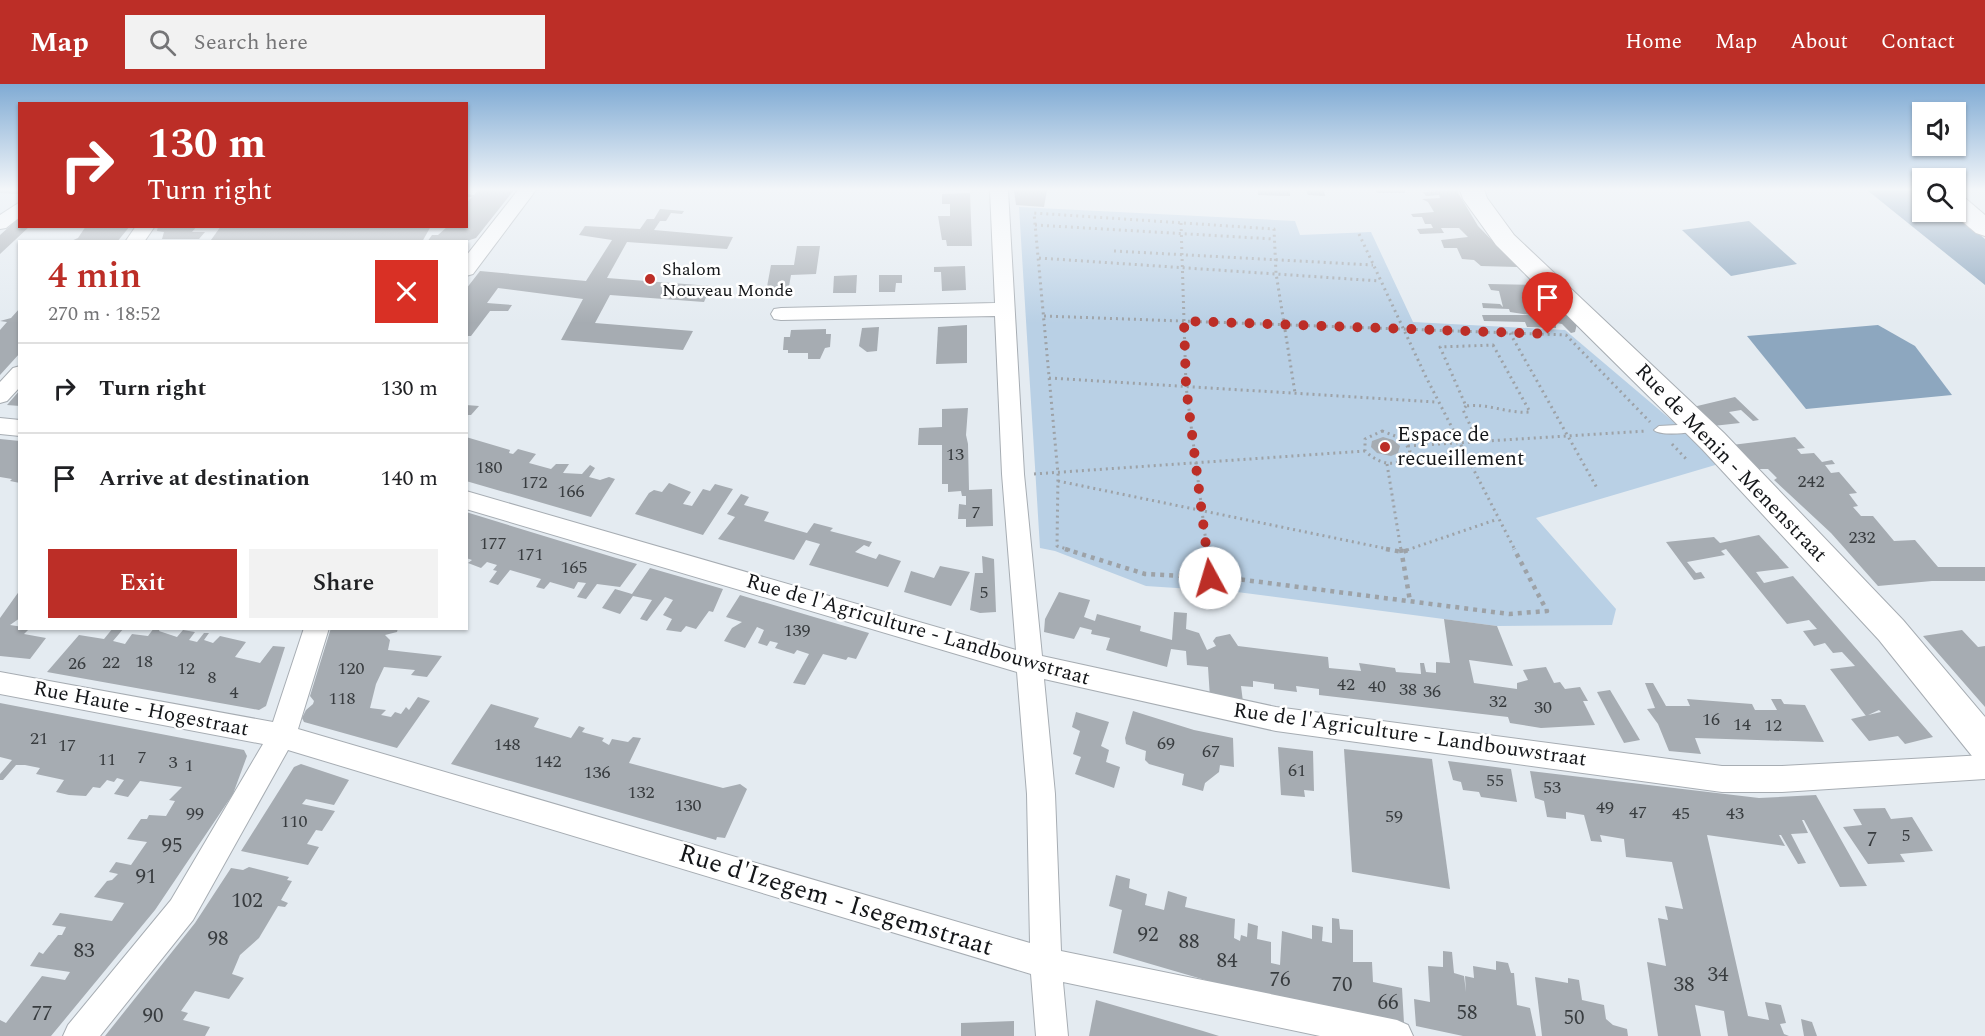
<!DOCTYPE html>
<meta charset="utf-8">
<style>
:root{--surface:#fff;--page:#f2f2f2;--text:#202124;--muted:#757577;--line:#e0e0e0;--accent:#bc2e27}
body{margin:0;font-family:Spectral,serif;background:var(--page);color:var(--text);height:100vh;display:flex;flex-direction:column;font-size:22px;white-space:nowrap}
*{box-sizing:border-box;margin:0}
p{font-size:20px;color:var(--muted)}
.icon{flex:none;width:33px;height:33px;fill:none;stroke:currentColor;stroke-width:2;stroke-linecap:round;stroke-linejoin:round}
.map{position:relative;flex:1;overflow:hidden}
.side{position:absolute;left:18px;top:156px;width:450px;height:390px;display:flex;flex-direction:column;background:var(--surface);border-radius:0px;box-shadow:0 2px 4px #0004}
.side>*{flex:none}
.hud{position:absolute;left:18px;top:18px;width:450px;height:126px;border-radius:0px;box-shadow:0 2px 4px #0004;background:#bc2e27;color:#fff;overflow:hidden}
.fabs{position:absolute;left:1912px;top:18px;display:grid;gap:12px}
.fabs a{display:grid;place-items:center;width:54px;height:54px;border-radius:0px;background:var(--surface);box-shadow:0 2px 4px #0004;font-size:30px}
.pin{position:absolute;display:grid;place-items:center;width:51px;height:51px;color:#fff;margin:-62px -26px;border-radius:50% 50% 50% 0;rotate:-45deg;box-shadow:0 0 6px #0007}
.pin .icon{rotate:45deg}
.me{position:absolute;width:66px;margin:-33px;rotate:354deg;stroke-linejoin:round;filter:drop-shadow(0 0 4px #0008)}
.turn{display:flex;align-items:center;gap:21px;height:126px;padding:0 30px;font-size:27px}
.turn .icon{width:78px;height:78px;stroke-width:2.5}
.turn b{display:block;font-size:42px;line-height:51px}
.round{display:grid;place-items:center;flex:none;width:63px;height:63px;border-radius:0px;background:var(--page)}
.overview{display:flex;align-items:center;justify-content:space-between;height:102px;padding:0 30px}
h1{font-size:36px;font-weight:600;line-height:45px;color:var(--accent)}
.action{display:flex;gap:12px;margin-top:auto;padding:12px 30px}
.action a{flex:1;height:69px;border-radius:0px;background:var(--accent);color:#fff;font-size:24px;font-weight:600;line-height:69px;text-align:center}
.action a+a{background:var(--page);color:var(--text)}
ul{padding:0;list-style:none}
li{display:flex;align-items:center;gap:18px;height:90px;padding:0 30px;border-top:2px solid var(--line)}
li div{flex:1}
li b{display:block;font-size:22px}
li em{font-style:normal}
header{display:flex;align-items:center;gap:36px;box-sizing:border-box;height:84px;padding:0 30px;background:var(--accent);color:#fff}
header strong{font-size:28px}
nav{display:flex;gap:33px;margin-inline-start:auto;font-size:21px}
.search{width:420px;height:54px;background:var(--page);display:flex;align-items:center;gap:15px;box-sizing:border-box;padding:0 21px;border-radius:0px;color:var(--muted);font-size:22px}
.map>svg:first-child{display:block}
.green{fill:#b9d0e5}
.forest{fill:#8da7bf}
.building{fill:#a6acb2}
.lines{fill:none;stroke-linecap:round;stroke-linejoin:round}
.lane-casing{stroke:#a7adb3;stroke-width:2}
.street-casing{stroke:#a7adb3;stroke-width:2}
.secondary-casing{stroke:#a7adb3;stroke-width:2}
.highway-casing{stroke:#a7adb3;stroke-width:2}
.path-far1{stroke:#9da2a7;stroke-width:3;stroke-dasharray:2 4;stroke-linecap:butt}
.path{stroke:#9da2a7;stroke-width:4.5;stroke-dasharray:4 5;stroke-linecap:butt}
.lane{fill:#fff;fill-rule:evenodd}
.street{fill:#fff;fill-rule:evenodd}
.secondary{fill:#fff;fill-rule:evenodd}
.highway{fill:#fff;fill-rule:evenodd}
.route{stroke:#bc2e27;stroke-width:10;stroke-dasharray:0 18}
.poi-dot{fill:#bc2e27;stroke:#fff;stroke-width:2}
.labels{text-anchor:middle;dominant-baseline:central;stroke-width:5;stroke-linejoin:round;paint-order:stroke}
.far-poi-label{font-size:18px;fill:#141619;stroke:#fff;text-anchor:start}
.number-label{font-size:18px;fill:#383c3f}
.poi-label{font-size:21px;fill:#141619;stroke:#fff;text-anchor:start}
.street-label{font-size:21px;fill:#141619;stroke:#fff}
.near-number-label{font-size:21px;fill:#383c3f}
.near-street-label{font-size:26px;fill:#141619;stroke:#fff}
</style>
<header>
<strong>Map</strong>
<div class="search"><svg class="icon" aria-label="search" viewBox="0 0 24 24"><circle cx="10" cy="10" r="6"/><path d="M15 15l6 6"/></svg>Search here</div>
<nav><a>Home</a><a>Map</a><a>About</a><a>Contact</a></nav>
</header>
<div class="map">
<svg width="1985" height="952" viewBox="0 0 1985 952">
<rect width="100%" height="100%" fill="#e4ebf1"/>
<polygon class="green" points="1019,123 1295,137 1300,151 1371,148 1413,238 1565,246 1722,379 1536,434 1616,525 1612,541 1497,542 1237,508 1146,502 1055,467 1040,464"/>
<g class="forest">
<polygon points="1867,106 1923,106 1923,128 1953,128 1985,155 1985,201"/>
<polygon points="1749,137 1797,180 1731,192 1682,146"/>
<polygon points="1878,241 1915,262 1952,311 1806,325 1747,252"/>
</g>
<g class="building">
<polygon points="0,106 20,106 20,110 0,109"/>
<polygon points="478,106 514,106 476,154 464,158 427,158 432,151 438,151 448,142 466,142 466,119 472,113 466,113 466,110 474,111"/>
<polygon points="1014,106 1047,106 1044,123 1016,121"/>
<polygon points="1258,106 1290,106 1290,112 1258,111"/>
<polygon points="1306,106 1324,106 1325,112 1308,111"/>
<polygon points="1376,106 1404,106 1405,109 1377,109"/>
<polygon points="1457,107 1478,142 1518,183 1481,182 1474,176 1462,175 1457,164 1444,164 1441,156 1468,153 1459,144 1441,144 1444,149 1420,150 1417,145 1433,144 1431,140 1425,140 1422,133 1413,133 1411,130 1434,128 1428,118 1422,115 1440,114 1439,111 1426,112 1423,108"/>
<polygon points="970,109 972,162 947,162 946,156 942,156 938,132 950,132 950,120 942,120 942,110"/>
<polygon points="660,125 684,127 682,130 671,129 666,137 660,137 654,146 733,153 727,165 627,158 607,194 711,202 704,218 610,211 595,239 693,247 683,266 561,256 583,215 498,204 487,219 512,221 508,227 490,227 471,252 466,252 466,205 480,187 586,197 612,156 579,151 585,142 640,145 647,135 654,135"/>
<polygon points="20,133 20,142 30,142 0,170 0,151"/>
<polygon points="86,142 130,142 117,158 69,158 78,154"/>
<polygon points="158,142 197,142 192,148 205,148 199,155 162,155 164,148 157,147"/>
<polygon points="221,142 431,142 422,158 211,156"/>
<polygon points="797,162 820,162 816,190 791,191 788,208 766,208 771,181 794,181"/>
<polygon points="965,182 966,206 942,207 941,188 934,188 934,183"/>
<polygon points="857,191 856,209 833,209 834,192"/>
<polygon points="879,191 902,191 902,199 896,199 895,208 879,208"/>
<polygon points="1488,200 1536,201 1577,240 1575,248 1571,249 1562,240 1556,239 1556,244 1527,243 1525,238 1484,237 1482,231 1530,231 1510,228 1509,225 1483,224 1482,219 1500,220 1503,223 1499,207 1491,206"/>
<polygon points="20,224 20,269 0,291 0,246 7,238 0,237 11,234"/>
<polygon points="967,241 967,279 936,280 938,243"/>
<polygon points="879,243 877,267 867,268 859,262 862,244"/>
<polygon points="826,245 826,250 831,250 830,263 825,264 820,275 808,275 808,269 788,269 788,266 783,266 784,253 790,253 791,246"/>
<polygon points="20,306 20,322 7,321"/>
<polygon points="1735,313 1759,336 1753,337 1741,326 1729,328 1740,339 1713,342 1693,323"/>
<polygon points="466,321 479,322 471,331 466,331"/>
<polygon points="968,324 966,351 968,360 969,406 992,405 993,442 966,443 966,435 958,435 959,420 966,421 966,412 962,412 961,407 948,408 948,400 942,400 942,361 918,361 919,344 942,343 942,325"/>
<polygon points="466,353 510,366 509,369 513,370 518,365 536,370 529,379 551,385 556,380 569,380 563,389 582,390 590,381 595,384 589,393 600,396 609,393 615,395 591,433 466,397"/>
<polygon points="1383,353 1393,356 1400,362 1398,369 1391,372 1377,369 1371,363 1372,357"/>
<polygon points="1795,353 1805,364 1797,365 1801,370 1814,369 1822,378 1832,376 1835,380 1825,381 1831,389 1839,388 1857,409 1849,410 1858,422 1853,423 1861,432 1873,432 1894,457 1915,456 1938,483 1985,483 1985,497 1932,497 1878,502 1831,449 1774,396 1777,394 1768,385 1757,385 1732,361"/>
<polygon points="0,355 20,357 20,399 10,397 12,395 0,393"/>
<polygon points="669,399 691,408 683,420 692,422 703,405 710,407 715,400 733,405 703,451 635,430 649,409 654,406 662,408"/>
<polygon points="741,410 749,413 744,421 769,428 764,437 807,449 814,439 833,444 830,447 872,458 869,463 864,461 855,468 876,475 879,470 901,477 888,503 809,481 820,460 806,456 794,476 718,455 735,433 727,430"/>
<polygon points="466,428 616,474 637,480 620,503 597,500 586,515 577,513 586,499 578,498 574,505 550,498 544,505 536,503 541,495 510,486 498,501 489,498 497,487 493,486 497,481 487,478 481,484 468,479 472,476 466,474"/>
<polygon points="1759,451 1789,484 1756,488 1764,499 1793,492 1933,653 1905,660 1898,652 1869,657 1851,635 1881,628 1879,626 1866,632 1830,585 1855,582 1842,568 1833,569 1825,559 1814,562 1803,547 1817,545 1809,536 1787,540 1726,465 1721,467 1725,471 1687,478 1696,489 1701,488 1705,494 1694,496 1666,458 1714,453 1720,459"/>
<polygon points="982,472 994,475 996,528 980,529 970,526 975,489 983,489"/>
<polygon points="940,482 970,488 951,522 904,508 911,487 934,494"/>
<polygon points="650,484 723,505 713,528 709,527 696,545 686,542 681,548 666,546 672,535 663,531 673,516 665,513 647,537 640,535 652,516 633,512 620,530 602,524 615,505 632,510"/>
<polygon points="20,506 20,534 10,541 30,544 24,550 46,554 30,575 0,572 0,534"/>
<polygon points="1059,508 1090,516 1084,533 1095,537 1097,530 1141,542 1140,547 1172,556 1174,528 1187,529 1186,545 1199,549 1207,566 1216,562 1213,557 1216,553 1230,550 1238,562 1328,573 1329,584 1361,587 1359,579 1395,584 1396,588 1421,590 1420,579 1424,579 1426,588 1436,589 1436,578 1450,579 1444,535 1497,542 1513,582 1469,576 1474,599 1517,605 1517,599 1528,596 1523,586 1546,583 1554,599 1560,598 1565,605 1580,603 1588,617 1583,617 1595,641 1541,644 1510,639 1508,633 1319,611 1319,605 1296,602 1297,608 1274,605 1274,600 1253,597 1253,603 1241,602 1243,618 1210,614 1208,583 1187,581 1186,567 1171,565 1167,583 1106,566 1110,554 1091,550 1092,546 1080,543 1074,555 1044,548 1045,535"/>
<polygon points="740,511 814,533 869,549 856,575 848,573 846,576 823,570 805,601 793,599 809,570 797,566 794,570 775,564 778,559 770,557 767,562 758,559 764,546 757,543 745,564 724,557 732,544 742,538 726,533"/>
<polygon points="113,544 124,544 113,557 125,560 132,550 148,552 154,544 160,544 159,547 177,553 183,546 195,548 189,556 197,558 204,549 209,549 204,556 213,559 220,552 246,558 235,573 260,579 273,562 285,563 266,622 259,626 47,588 79,551 104,555"/>
<polygon points="331,544 398,544 397,548 385,551 390,556 388,566 442,572 427,593 411,591 415,586 384,583 376,600 370,624 386,626 381,631 391,633 395,628 401,630 406,623 409,626 418,613 430,617 397,664 304,638 302,634 306,626 313,620 314,617 310,612"/>
<polygon points="1962,546 1978,563 1985,562 1985,623 1923,552"/>
<polygon points="1645,599 1653,599 1666,622 1690,622 1687,615 1752,620 1755,626 1777,626 1771,615 1781,615 1784,620 1805,621 1824,658 1695,654 1701,670 1669,667 1658,640 1647,625 1655,624"/>
<polygon points="1610,606 1640,656 1624,659 1597,608"/>
<polygon points="0,619 244,666 247,672 233,710 155,826 51,952 0,952 0,936 6,939 42,892 65,896 70,888 30,882 39,868 43,870 58,851 62,851 66,843 52,841 60,829 112,837 124,819 94,813 107,797 112,796 118,790 109,788 116,778 131,781 147,758 127,755 141,735 147,735 149,731 166,732 175,717 169,716 182,703 140,697 128,713 114,710 124,696 117,694 114,698 107,696 100,704 93,703 86,712 69,711 56,708 64,696 36,690 40,684 25,681 16,681 3,696 0,696 0,690 12,676 0,673"/>
<polygon points="491,620 539,634 534,643 571,654 579,642 585,644 582,648 604,654 602,657 609,661 612,655 628,658 633,653 641,654 629,679 723,704 740,700 747,705 725,754 717,753 716,756 451,680"/>
<polygon points="1133,627 1194,646 1233,654 1234,683 1220,681 1219,688 1205,699 1203,707 1182,701 1184,690 1149,680 1145,676 1146,667 1126,660 1125,654"/>
<polygon points="1076,628 1109,638 1101,662 1109,666 1106,678 1120,683 1114,704 1075,690 1081,673 1073,670 1080,647 1072,643"/>
<polygon points="1278,663 1313,667 1314,707 1304,706 1305,713 1281,711"/>
<polygon points="1344,665 1432,675 1450,805 1352,788"/>
<polygon points="1448,677 1511,685 1517,718 1481,713 1479,708 1463,706 1461,698 1453,696"/>
<polygon points="301,680 349,696 334,721 306,715 302,720 335,727 322,747 316,746 307,760 319,763 308,781 241,767 294,683"/>
<polygon points="1530,687 1759,714 1816,711 1867,802 1840,803 1804,736 1802,736 1808,749 1791,750 1806,779 1798,780 1781,751 1779,751 1785,762 1707,751 1748,932 1769,936 1765,918 1781,921 1786,939 1780,940 1784,950 1789,952 1728,952 1724,927 1695,921 1701,952 1658,952 1647,878 1666,882 1658,834 1668,836 1665,822 1683,825 1672,778 1626,773 1624,755 1600,751 1602,758 1591,757 1584,731 1566,728 1566,735 1547,733 1544,717 1535,714"/>
<polygon points="1885,724 1891,735 1912,733 1933,767 1900,770 1905,778 1868,780 1843,743 1862,741 1853,725"/>
<polygon points="249,783 289,793 287,796 292,797 281,816 288,819 285,823 278,822 259,854 240,871 232,890 244,894 229,915 195,907 181,927 188,929 183,936 210,943 205,952 105,952 195,839 231,784 243,786"/>
<polygon points="1116,791 1130,795 1129,804 1147,810 1145,821 1164,826 1168,807 1187,813 1185,823 1235,835 1234,854 1240,857 1241,851 1247,853 1248,839 1258,842 1257,855 1271,858 1271,879 1280,881 1282,847 1312,855 1312,841 1323,843 1322,857 1332,859 1332,834 1339,835 1340,845 1353,846 1353,878 1372,878 1373,898 1402,904 1404,939 1236,905 1113,869 1122,826 1109,822"/>
<polygon points="1443,867 1452,868 1454,889 1464,892 1466,908 1465,892 1474,894 1473,882 1496,886 1496,877 1508,879 1511,889 1514,889 1517,921 1530,924 1536,952 1463,952 1416,942 1414,915 1430,918 1428,882 1443,883"/>
<polygon points="1535,893 1568,899 1568,894 1579,896 1582,916 1604,921 1606,935 1613,941 1627,945 1628,952 1542,952"/>
<polygon points="1096,916 1203,947 1219,952 1089,952"/>
<polygon points="1801,935 1812,938 1817,952 1804,952"/>
<polygon points="1014,937 1014,952 961,952 961,939"/>
</g>
<g class="lines">
<defs>
<path id="lane" d="M1696 340 1701 344C1695 350 1660 352 1654 346L1659 342Z"/>
<g id="street">
<polygon points="518,106 536,106 473,190 466,192 466,172"/>
<polygon points="990,106 1008,106 1024,390 1042,572 1276,623 1722,682 1782,682 1985,671 1985,695 1782,708 1722,708 1276,647 1044,595 1055,710 1061,867 1397,936 1408,941 1413,952 1320,952 1063,898 1068,952 1036,952 1031,890 288,666 193,836 100,952 63,952 68,941 171,816 263,660 0,610 0,588 273,638 304,544 329,544 298,645 1030,859 1027,710 1017,588 466,425 466,407 1016,566 1002,390 995,232 781,236 774,235 771,230 774,225 781,224 995,219"/>
<polygon points="20,118 20,133 6,144 0,145 0,131"/>
<polygon points="136,142 155,142 144,158 125,158"/>
<polygon points="20,282 20,303 7,317 0,319 0,298 13,284"/>
<polygon points="0,334 20,336 20,352 0,350"/>
</g>
<polygon id="secondary" points="1460,106 1484,106 1487,114 1514,151 1724,349 1903,536 1985,633 1985,677 1972,672 1879,556 1702,365 1496,161 1463,115"/>
<polygon id="highway" points="1956,112 1965,114 1985,131 1985,152 1976,149 1951,128 1956,128"/>
</defs>
<use href="#lane" class="lane-casing"/>
<use href="#street" class="street-casing"/>
<use href="#secondary" class="secondary-casing"/>
<use href="#highway" class="highway-casing"/>
<g class="path-far1">
<polyline points="1181,139 1186,302 1207,466"/>
<polyline points="1035,141 1274,155"/>
<polyline points="1359,150 1426,293 1515,466"/>
<polyline points="1114,167 1373,181"/>
<polyline points="1039,174 1380,197"/>
<polyline points="1044,232 1566,251 1650,338"/>
<polyline points="1510,249 1597,404"/>
<path d="M1493 261 1530 328C1508 330 1488 319 1466 322L1440 263Z"/>
<polyline points="1049,294 1436,318"/>
<polyline points="1466,322 1463,326 1478,358"/>
<path d="M1382 347 1403 355 1410 367 1405 376C1389 383 1377 378 1365 367V355Z"/>
<polyline points="1672,360 1688,377"/>
<polyline points="1408,362 1647,347"/>
<polyline points="1387,380 1401,466"/>
<polyline points="1034,390 1365,367"/>
<polyline points="1058,397 1393,466"/>
<polyline points="1070,466 1057,462 1058,390 1034,129 1274,145 1276,189 1295,309"/>
<polyline points="1407,466 1498,435"/>
</g>
<g class="path">
<polyline points="1065,465 1145,490 1237,495 1509,530 1547,527 1514,465"/>
<polyline points="1206,465 1210,494"/>
<polyline points="1386,465 1402,468 1412,465"/>
<polyline points="1401,465 1410,517"/>
</g>
<use href="#lane" class="lane"/>
<use href="#street" class="street"/>
<use href="#secondary" class="secondary"/>
<use href="#highway" class="highway"/>
</g>
<linearGradient id="sky" x2="0" y2="1"><stop stop-color="#80abd4"/><stop offset="0.44" stop-color="#f3f6f9"/><stop offset="1" stop-color="#f3f6f9" stop-opacity="0"/></linearGradient>
<rect width="1985" height="239" fill="url(#sky)"/>
<g class="lines">
<polyline class="route" points="1210,494 1186,302 1184,237 1548,250"/>
</g>
<g class="poi-dot">
<circle cx="650" cy="195" r="6"/>
<circle cx="1385" cy="363" r="6"/>
</g>
<g class="labels">
<g class="far-poi-label">
<text x="662" y="185">Shalom<tspan x="662" dy="21">Nouveau Monde</tspan></text>
</g>
<g class="number-label">
<text x="955" y="370">13</text>
<text x="489" y="383">180</text>
<text x="1811" y="397">242</text>
<text x="534" y="398">172</text>
<text x="571" y="407">166</text>
<text x="976" y="428">7</text>
<text x="1862" y="453">232</text>
<text x="493" y="459">177</text>
<text x="530" y="470">171</text>
<text x="574" y="483">165</text>
<text x="984" y="508">5</text>
<text x="797" y="546">139</text>
<text x="144" y="577">18</text>
<text x="111" y="578">22</text>
<text x="77" y="579">26</text>
<text x="186" y="584">12</text>
<text x="351" y="584">120</text>
<text x="212" y="593">8</text>
<text x="1346" y="600">42</text>
<text x="1377" y="602">40</text>
<text x="1408" y="605">38</text>
<text x="1432" y="607">36</text>
<text x="234" y="608">4</text>
<text x="342" y="614">118</text>
<text x="1498" y="617">32</text>
<text x="1543" y="623">30</text>
<text x="1711" y="635">16</text>
<text x="1742" y="640">14</text>
<text x="1773" y="641">12</text>
<text x="39" y="654">21</text>
<text x="1166" y="659">69</text>
<text x="507" y="660">148</text>
<text x="67" y="661">17</text>
<text x="1211" y="667">67</text>
<text x="142" y="673">7</text>
<text x="107" y="675">11</text>
<text x="548" y="677">142</text>
<text x="173" y="678">3</text>
<text x="189" y="681">1</text>
<text x="1297" y="686">61</text>
<text x="597" y="688">136</text>
<text x="1495" y="696">55</text>
<text x="1552" y="703">53</text>
<text x="641" y="708">132</text>
<text x="688" y="721">130</text>
<text x="1605" y="723">49</text>
<text x="1638" y="728">47</text>
<text x="195" y="729">99</text>
<text x="1681" y="729">45</text>
<text x="1735" y="729">43</text>
<text x="1394" y="732">59</text>
<text x="294" y="737">110</text>
<text x="1906" y="751">5</text>
</g>
<g class="poi-label">
<text x="1397" y="351">Espace de<tspan x="1397" dy="24">recueillement</tspan></text>
</g>
<g class="street-label">
<text transform="translate(1731 379) rotate(46)">Rue de Menin - Menenstraat</text>
<text transform="translate(918 546) rotate(16)">Rue de l'Agriculture - Landbouwstraat</text>
<text transform="translate(141 625) rotate(11)">Rue Haute - Hogestraat</text>
<text transform="translate(1410 651) rotate(8)">Rue de l'Agriculture - Landbouwstraat</text>
</g>
<g class="near-number-label">
<text x="1872" y="756">7</text>
<text x="172" y="762">95</text>
<text x="146" y="793">91</text>
<text x="247" y="817">102</text>
<text x="1148" y="851">92</text>
<text x="218" y="855">98</text>
<text x="1189" y="858">88</text>
<text x="84" y="867">83</text>
<text x="1227" y="877">84</text>
<text x="1718" y="891">34</text>
<text x="1280" y="896">76</text>
<text x="1342" y="901">70</text>
<text x="1684" y="901">38</text>
<text x="1388" y="919">66</text>
<text x="1467" y="929">58</text>
<text x="42" y="930">77</text>
<text x="153" y="932">90</text>
<text x="1574" y="934">50</text>
</g>
<g class="near-street-label">
<text transform="translate(836 816) rotate(17)">Rue d'Izegem - Isegemstraat</text>
</g>
</g>
</svg>
<div class="fabs">
<a><svg class="icon" aria-label="sound" viewBox="0 0 24 24"><path d="M4 9h4l5-4v14l-5-4H4zM17 9q2 3 0 6"/></svg></a>
<a><svg class="icon" aria-label="search" viewBox="0 0 24 24"><circle cx="10" cy="10" r="6"/><path d="M15 15l6 6"/></svg></a>
</div>
<div class="pin" style="left:1548px;top:250px;background:#d93025"><svg class="icon" aria-label="arrive" viewBox="0 0 24 24"><path d="M6 21V4h12l-3 4 3 4H6"/></svg></div>
<svg class="me" style="left:1210px;top:494px" viewBox="-20 -20 40 40"><circle r="19" fill="#fff"/><path d="M0-13L10 11 0 6-10 11z" fill="#bc2e27"/></svg>
<div class="hud">
<div class="turn"><svg class="icon" aria-label="right" viewBox="0 0 24 24"><path d="M7 20v-9h11M14 6l5 5-5 5"/></svg><div><b>130 m</b>Turn right</div></div>
</div>
<section class="side">
<div class="overview"><div><h1>4 min</h1><p>270 m · 18:52</p></div><a class="round" style="background:#d93025;color:#fff"><svg class="icon" aria-label="close" viewBox="0 0 24 24"><path d="M6 6l12 12M18 6L6 18"/></svg></a></div>
<ul>
<li><svg class="icon" aria-label="right" viewBox="0 0 24 24"><path d="M7 20v-9h11M14 6l5 5-5 5"/></svg><div><b>Turn right</b></div><em>130 m</em></li>
<li><svg class="icon" aria-label="arrive" viewBox="0 0 24 24"><path d="M6 21V4h12l-3 4 3 4H6"/></svg><div><b>Arrive at destination</b></div><em>140 m</em></li>
</ul>
<div class="action"><a>Exit</a><a>Share</a></div>
</section>
</div>
